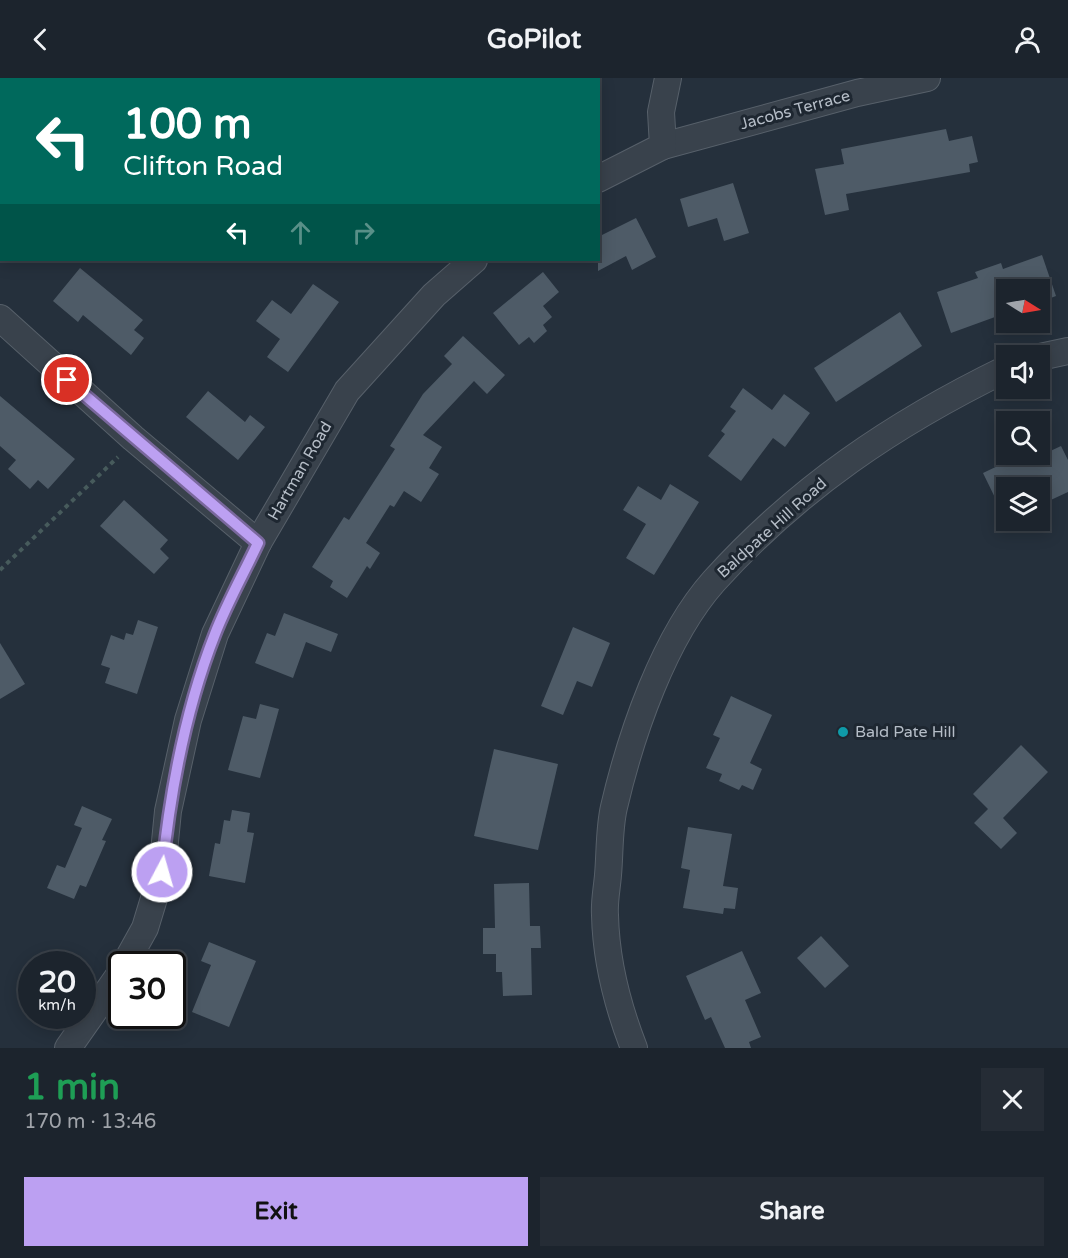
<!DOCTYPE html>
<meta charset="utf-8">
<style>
:root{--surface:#1c242d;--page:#252c35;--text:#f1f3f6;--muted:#a0a4aa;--line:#3a4149;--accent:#bca0f2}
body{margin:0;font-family:"Varela Round",sans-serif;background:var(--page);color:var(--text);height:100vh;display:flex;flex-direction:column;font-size:22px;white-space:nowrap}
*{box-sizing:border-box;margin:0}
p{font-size:20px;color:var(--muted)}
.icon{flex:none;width:33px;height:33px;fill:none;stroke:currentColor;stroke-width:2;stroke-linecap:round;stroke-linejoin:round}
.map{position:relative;height:970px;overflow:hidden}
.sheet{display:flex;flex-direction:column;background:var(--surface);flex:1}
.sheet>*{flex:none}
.hud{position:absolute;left:0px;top:0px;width:600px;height:183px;box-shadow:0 3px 15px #0003,0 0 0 2px var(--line);background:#00695c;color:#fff;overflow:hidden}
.needle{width:39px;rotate:101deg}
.controls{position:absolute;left:996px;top:201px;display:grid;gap:12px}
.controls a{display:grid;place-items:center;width:54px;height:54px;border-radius:0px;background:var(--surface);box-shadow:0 3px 15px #0003,0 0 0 2px var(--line);font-size:30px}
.speed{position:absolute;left:18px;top:873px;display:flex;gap:12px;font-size:30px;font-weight:700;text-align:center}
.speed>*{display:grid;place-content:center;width:78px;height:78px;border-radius:50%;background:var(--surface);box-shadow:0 3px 15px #0003,0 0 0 2px var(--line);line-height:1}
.speed small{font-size:15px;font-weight:400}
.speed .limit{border:3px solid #111;border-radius:9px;background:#fff;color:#111}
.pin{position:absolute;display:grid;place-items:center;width:51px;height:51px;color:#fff;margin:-26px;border:3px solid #fff;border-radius:50%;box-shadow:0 2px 6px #0007}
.me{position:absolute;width:66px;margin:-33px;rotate:6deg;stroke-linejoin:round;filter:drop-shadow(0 0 4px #0008)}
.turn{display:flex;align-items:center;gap:21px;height:126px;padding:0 24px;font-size:27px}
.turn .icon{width:78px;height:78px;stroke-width:2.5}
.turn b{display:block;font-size:42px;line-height:51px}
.lanes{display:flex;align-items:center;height:57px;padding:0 24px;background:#0003;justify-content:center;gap:30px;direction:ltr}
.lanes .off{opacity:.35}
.round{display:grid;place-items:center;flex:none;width:63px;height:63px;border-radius:0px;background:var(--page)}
.summary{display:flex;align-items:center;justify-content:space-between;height:102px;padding:0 24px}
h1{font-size:36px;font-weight:800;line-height:45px;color:#1e9e55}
.action{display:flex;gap:12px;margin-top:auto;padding:12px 24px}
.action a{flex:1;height:69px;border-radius:0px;background:var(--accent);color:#111;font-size:24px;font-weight:800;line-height:69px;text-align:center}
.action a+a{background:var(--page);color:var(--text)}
header{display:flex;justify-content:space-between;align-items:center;height:78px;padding:0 24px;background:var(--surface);font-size:27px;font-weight:800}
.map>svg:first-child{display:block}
.building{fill:#4e5b67}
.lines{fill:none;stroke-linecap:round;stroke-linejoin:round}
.minor-casing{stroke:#57606a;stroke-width:28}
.path{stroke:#475b5c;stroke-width:4;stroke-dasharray:4.5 4.5;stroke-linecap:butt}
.minor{stroke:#39424c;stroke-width:26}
.route-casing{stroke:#7a689d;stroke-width:15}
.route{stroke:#bca0f2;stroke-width:10}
.culture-dot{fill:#0f9aa8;stroke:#1e2731;stroke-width:2}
.labels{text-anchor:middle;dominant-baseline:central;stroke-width:6;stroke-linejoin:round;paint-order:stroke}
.street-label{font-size:16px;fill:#b5bdc7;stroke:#1e2731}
.poi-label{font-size:16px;fill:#b5bdc7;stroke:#1e2731;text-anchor:start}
</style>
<header><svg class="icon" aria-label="back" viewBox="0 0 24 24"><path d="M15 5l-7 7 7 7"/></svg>GoPilot<svg class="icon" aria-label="person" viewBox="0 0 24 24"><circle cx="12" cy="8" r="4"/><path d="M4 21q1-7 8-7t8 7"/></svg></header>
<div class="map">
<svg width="1068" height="970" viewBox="0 0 1068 970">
<rect width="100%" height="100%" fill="#25303c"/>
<g class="building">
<polygon points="946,51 949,63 972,58 978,84 969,86 970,94 846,116 849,132 825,137 815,91 844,86 841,71"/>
<polygon points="733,105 749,155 724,163 717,140 688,149 680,121"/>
<polygon points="636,140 656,179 632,192 626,178 598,193 598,159"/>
<polygon points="1042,177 1056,218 1040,224 1040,212 1006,212 1006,235 951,255 937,214 978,200 975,194 1001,185 1003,191"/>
<polygon points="80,190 143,242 134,252 144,260 131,277 83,237 78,244 53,223"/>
<polygon points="543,194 559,214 543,228 552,239 543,247 547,253 534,265 529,259 519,267 493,235"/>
<polygon points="313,206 339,224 288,294 267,279 280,261 256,243 272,222 291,236"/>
<polygon points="900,234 922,268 836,324 814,290"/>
<polygon points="463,258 505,297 487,316 474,303 423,357 442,369 429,390 439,396 421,424 404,413 394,429 390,427 366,465 380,475 370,491 367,488 347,520 330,509 333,503 312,489 344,439 349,442 395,371 390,368 423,316 452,286 444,278"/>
<polygon points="743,310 772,332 784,316 810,335 785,369 773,360 741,403 708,378 725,356 721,353 736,333 730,329"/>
<polygon points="208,313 245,344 250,337 265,349 238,382 186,339"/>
<polygon points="0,318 75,381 48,411 38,402 30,411 8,391 16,382 0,368"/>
<polygon points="1061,368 1068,382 1068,414 1040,427 1040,410 1006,410 1006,432 1002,434 983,395 1008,383 1005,376 1025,376 1029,383"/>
<polygon points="670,406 699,424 654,497 626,480 646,446 623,432 638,408 661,422"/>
<polygon points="124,422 168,462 160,471 169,480 154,496 100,448"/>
<polygon points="284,535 338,556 331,574 306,564 293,600 255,585 267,555 275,558"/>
<polygon points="138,542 158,549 137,616 105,605 110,590 101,587 111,557 124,562 126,555 133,557"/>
<polygon points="573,549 610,565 592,609 577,603 563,637 541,628"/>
<polygon points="0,565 25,606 0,621"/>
<polygon points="731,618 772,637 750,685 762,691 753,712 742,707 739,712 719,703 722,696 706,690 720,660 713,657"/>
<polygon points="260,626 279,631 260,700 228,692 243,638 256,641"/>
<polygon points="1021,667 1048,694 1003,740 1017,755 1001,771 974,745 988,731 973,716"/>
<polygon points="494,671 558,686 538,772 474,758"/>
<polygon points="82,728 112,741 102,762 106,763 86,809 80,807 74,821 47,810 57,787 65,790 82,750 74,747"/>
<polygon points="232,732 250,735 247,754 254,755 245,805 209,798 215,765 220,766 224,742 230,743"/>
<polygon points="688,749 732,756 723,808 738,810 735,831 724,830 723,836 683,830 690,792 681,790"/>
<polygon points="529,805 530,848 540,848 541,870 531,870 532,917 503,918 502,894 496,894 496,876 483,876 483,850 495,850 494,806"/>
<polygon points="821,858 849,888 825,910 797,880"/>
<polygon points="209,864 256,883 229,949 192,934 211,887 201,883"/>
<polygon points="742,873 761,915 745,922 761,959 749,964 751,970 725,970 711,939 705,942 686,898"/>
</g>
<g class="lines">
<defs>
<g id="minor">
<polyline points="51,2 53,0"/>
<polyline points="0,34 2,33"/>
<polyline points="663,68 857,15 927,0"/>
<polyline points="598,101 663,68 661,34 668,0"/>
<polyline points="0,240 133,360 258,465"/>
<polyline points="1040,279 1068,273"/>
<polyline points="125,886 145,850 162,794 168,733 188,642 215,556 258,465 347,313 434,217 474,182"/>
<polyline points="68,970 122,893"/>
<path d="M634 970C618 929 606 882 605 837 604 824 607 810 608 797 610 775 609 750 614 729 631 656 664 559 714 503 798 410 895 345 1006 291"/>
</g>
</defs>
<use href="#minor" class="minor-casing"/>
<polyline class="path" points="0,492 118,379"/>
<use href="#minor" class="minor"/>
</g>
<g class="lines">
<defs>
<path id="route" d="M67 302 258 465C244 495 227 525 215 556 185 632 170 714 162 794"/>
</defs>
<use href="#route" class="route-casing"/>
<use href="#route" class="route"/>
</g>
<circle class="culture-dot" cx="843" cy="654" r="6"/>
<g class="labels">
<g class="street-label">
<text transform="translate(795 32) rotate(-15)">Jacobs Terrace</text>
<text transform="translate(300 393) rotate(-60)">Hartman Road</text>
<text transform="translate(772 450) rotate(-42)">Baldpate Hill Road</text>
</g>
<g class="poi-label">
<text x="855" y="654">Bald Pate Hill</text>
</g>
</g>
</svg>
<div class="controls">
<a><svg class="needle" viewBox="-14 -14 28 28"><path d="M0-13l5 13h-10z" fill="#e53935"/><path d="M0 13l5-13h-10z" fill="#a0a4aa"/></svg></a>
<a><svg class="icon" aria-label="sound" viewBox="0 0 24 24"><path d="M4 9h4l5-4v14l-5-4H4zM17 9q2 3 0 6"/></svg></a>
<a><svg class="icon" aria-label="search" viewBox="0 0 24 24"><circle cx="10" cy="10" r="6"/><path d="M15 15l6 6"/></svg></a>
<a><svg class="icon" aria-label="layers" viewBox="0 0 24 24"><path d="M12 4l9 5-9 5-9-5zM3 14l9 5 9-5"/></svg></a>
</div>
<div class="speed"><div>20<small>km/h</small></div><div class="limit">30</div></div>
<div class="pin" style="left:67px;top:302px;background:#d93025"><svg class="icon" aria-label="arrive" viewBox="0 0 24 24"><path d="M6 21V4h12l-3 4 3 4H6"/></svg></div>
<svg class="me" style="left:162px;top:794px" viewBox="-20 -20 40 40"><circle r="17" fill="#bca0f2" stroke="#fff" stroke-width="3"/><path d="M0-11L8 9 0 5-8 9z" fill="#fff"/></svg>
<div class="hud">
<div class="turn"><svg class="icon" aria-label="left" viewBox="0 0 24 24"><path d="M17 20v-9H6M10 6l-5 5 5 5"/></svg><div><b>100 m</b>Clifton Road</div></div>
<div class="lanes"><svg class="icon" aria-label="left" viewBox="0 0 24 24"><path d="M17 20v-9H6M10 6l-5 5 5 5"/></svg><svg class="icon off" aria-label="ahead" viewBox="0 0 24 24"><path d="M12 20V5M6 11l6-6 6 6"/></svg><svg class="icon off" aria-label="right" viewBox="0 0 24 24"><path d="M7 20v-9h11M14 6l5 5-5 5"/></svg></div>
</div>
</div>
<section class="sheet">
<div class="summary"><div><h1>1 min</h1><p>170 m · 13:46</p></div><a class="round"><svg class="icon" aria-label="close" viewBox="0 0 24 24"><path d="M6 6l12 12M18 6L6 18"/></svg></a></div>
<div class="action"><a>Exit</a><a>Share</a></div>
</section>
